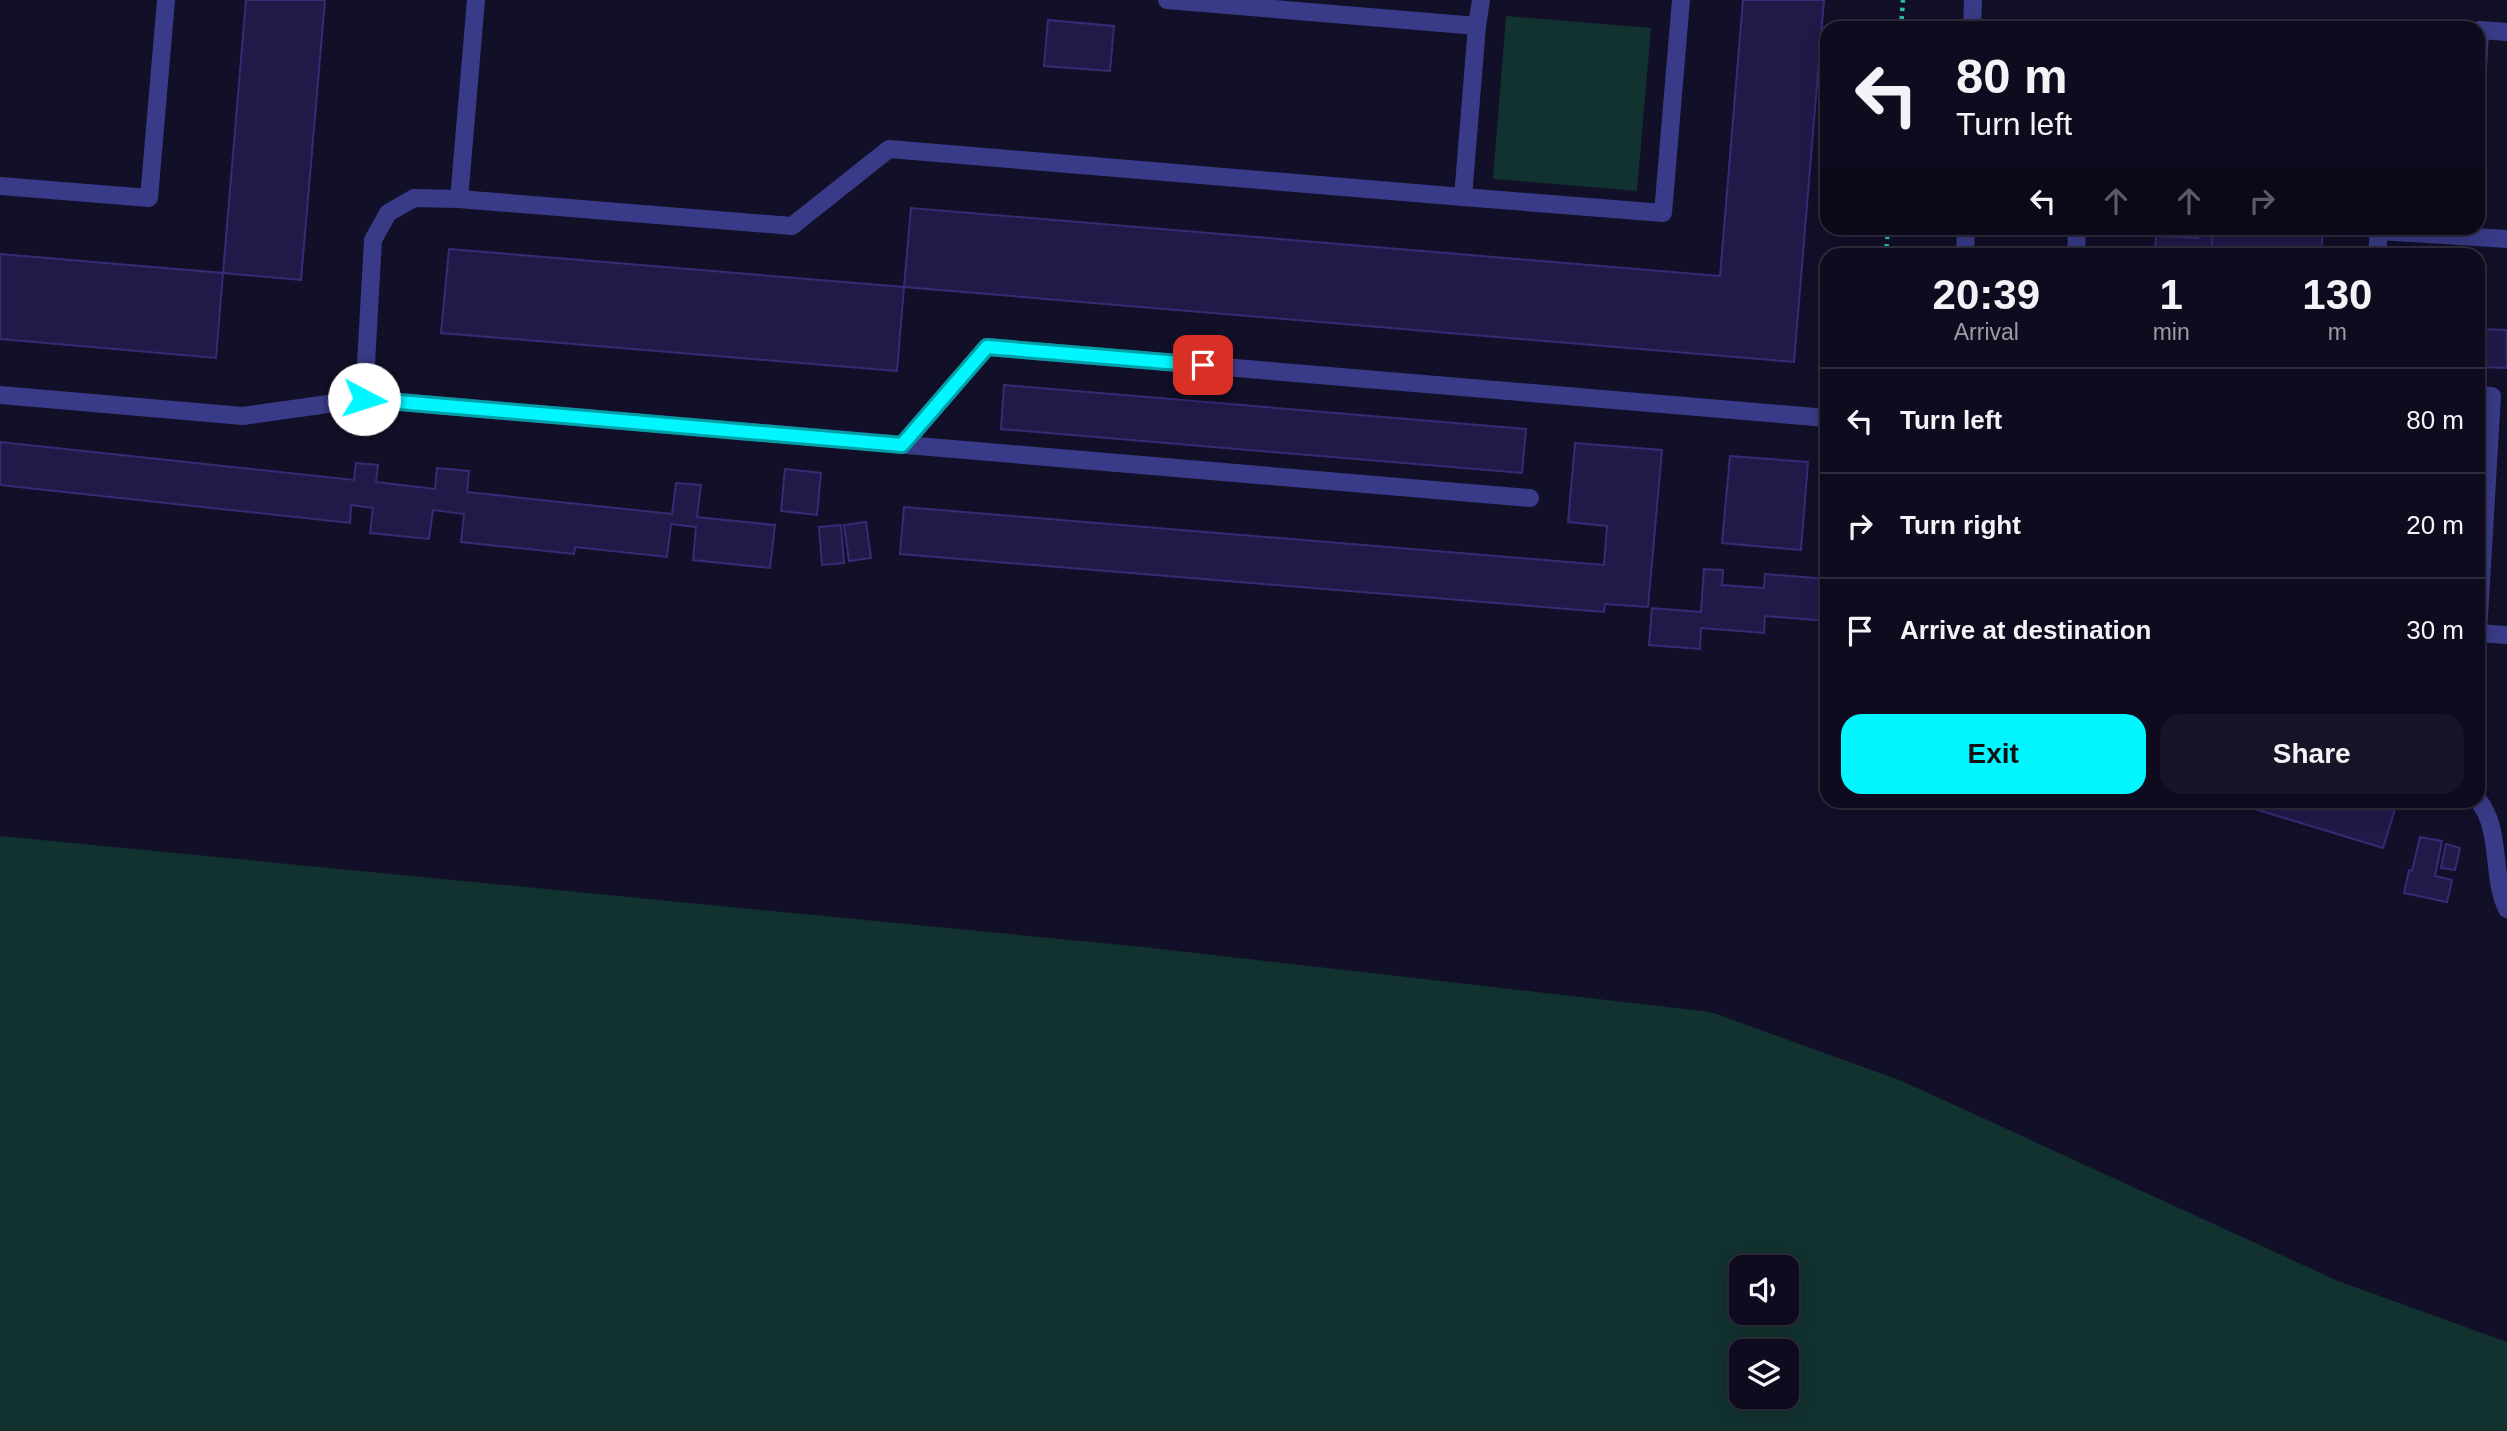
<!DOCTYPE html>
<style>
:root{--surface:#0e0b1e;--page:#171427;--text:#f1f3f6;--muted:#9b9ba4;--line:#2e2b3c;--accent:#02f6ff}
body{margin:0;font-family:Helvetica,sans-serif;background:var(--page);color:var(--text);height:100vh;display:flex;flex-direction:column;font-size:26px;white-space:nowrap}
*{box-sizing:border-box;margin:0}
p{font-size:23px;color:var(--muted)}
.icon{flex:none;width:38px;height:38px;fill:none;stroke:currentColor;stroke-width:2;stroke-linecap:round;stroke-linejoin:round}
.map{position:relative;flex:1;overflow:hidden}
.drawer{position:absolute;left:1820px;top:248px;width:665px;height:560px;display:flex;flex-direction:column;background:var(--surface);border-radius:21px;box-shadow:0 4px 18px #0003,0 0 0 2px var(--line)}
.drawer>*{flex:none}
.hud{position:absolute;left:1820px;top:21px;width:665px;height:214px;border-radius:21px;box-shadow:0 4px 18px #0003,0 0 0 2px var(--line);background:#0e0b1e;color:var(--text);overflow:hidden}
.tools{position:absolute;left:1729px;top:1255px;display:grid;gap:14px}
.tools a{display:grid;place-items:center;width:70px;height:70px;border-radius:14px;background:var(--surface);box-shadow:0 4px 18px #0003,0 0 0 2px var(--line);font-size:35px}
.pin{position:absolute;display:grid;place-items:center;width:60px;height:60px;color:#fff;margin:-30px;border-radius:14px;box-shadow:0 4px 10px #0006}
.me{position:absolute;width:77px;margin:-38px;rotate:95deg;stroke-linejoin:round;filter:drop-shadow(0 0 5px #0008)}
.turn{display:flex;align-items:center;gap:24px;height:147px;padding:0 21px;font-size:32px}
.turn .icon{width:91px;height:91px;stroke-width:2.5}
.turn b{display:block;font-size:49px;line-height:60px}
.lanes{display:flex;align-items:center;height:66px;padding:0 21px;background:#0003;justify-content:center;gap:35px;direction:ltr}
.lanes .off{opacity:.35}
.eta{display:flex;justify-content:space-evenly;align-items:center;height:119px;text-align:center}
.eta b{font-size:42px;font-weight:700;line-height:49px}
.cta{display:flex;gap:14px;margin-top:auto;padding:14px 21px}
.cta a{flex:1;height:80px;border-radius:21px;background:var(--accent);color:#111;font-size:28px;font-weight:700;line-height:80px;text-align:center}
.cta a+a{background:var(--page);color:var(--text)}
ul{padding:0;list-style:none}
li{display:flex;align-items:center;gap:21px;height:105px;padding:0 21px;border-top:2px solid var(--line)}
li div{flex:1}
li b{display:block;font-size:26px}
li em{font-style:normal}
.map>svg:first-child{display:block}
.green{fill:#12322f;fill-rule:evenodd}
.building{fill:#211a49;stroke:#352c76;stroke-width:2}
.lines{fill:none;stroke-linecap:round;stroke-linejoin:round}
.path{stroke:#2cbdab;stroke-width:4.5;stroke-dasharray:3.5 5;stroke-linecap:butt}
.lane{stroke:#393b88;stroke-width:18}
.street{stroke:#393b88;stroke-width:18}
.route-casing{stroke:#01a0a6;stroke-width:18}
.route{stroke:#02f6ff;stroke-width:12}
</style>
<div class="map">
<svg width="2507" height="1431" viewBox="0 0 2507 1431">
<rect width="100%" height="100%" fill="#120f28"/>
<g class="green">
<polygon points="1506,16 1651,28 1637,191 1493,179"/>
<path d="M0 836 1143 947 1711 1012 1902 1081 2338 1281 2507 1342V1431H0ZM1741 1267H1787V1312H1741ZM1741 1351H1787V1396H1741Z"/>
</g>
<g class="building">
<polygon points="246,0 325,0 301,280 223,273"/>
<polygon points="1743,0 1824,0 1794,362 904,287 911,208 1720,276"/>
<polygon points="1048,20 1114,26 1110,71 1044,66"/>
<polygon points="2198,228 2213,228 2211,256 2155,256 2156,236 2198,238"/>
<polygon points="2213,228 2323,228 2321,256 2211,256"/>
<polygon points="449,249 904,287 897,371 441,333"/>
<polygon points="0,254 223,273 216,358 0,339"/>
<polygon points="2479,329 2507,330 2507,368 2478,367"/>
<polygon points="1004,385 1526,429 1522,473 1001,429"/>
<polygon points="0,442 354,480 356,463 378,465 376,482 435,489 437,468 469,471 467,492 672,514 676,483 701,485 697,517 775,525 770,568 693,560 696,527 671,524 667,557 575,547 574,554 461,542 464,514 433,510 429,539 370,533 373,508 351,505 350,523 0,485"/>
<polygon points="1575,443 1662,450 1648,607 1605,604 1604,612 900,554 904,507 1604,565 1607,526 1568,522"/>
<polygon points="1730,456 1808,462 1801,550 1722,543"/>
<polygon points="785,469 821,473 817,515 781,511"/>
<polygon points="866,522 871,558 849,561 844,525"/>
<polygon points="841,525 844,563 822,565 819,527"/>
<polygon points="1704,569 1723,570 1722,585 1764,588 1765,574 1827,579 1827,621 1765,616 1764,633 1701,628 1700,649 1649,645 1652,608 1701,612"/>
<polygon points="2249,802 2382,802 2396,806 2383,848 2248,807"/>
<polygon points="2420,837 2442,841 2435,876 2452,880 2447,902 2404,893 2409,870 2412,871"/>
<polygon points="2446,844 2460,848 2455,870 2441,868"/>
</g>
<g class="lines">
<g class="path">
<polyline points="1901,28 1903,0"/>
<polyline points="1886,256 1888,228"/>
</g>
<g class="lane">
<polyline points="1167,0 1477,26"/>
<polyline points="1481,0 1477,26 1463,197 1663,213 1681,0"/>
<polyline points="2478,69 2480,30 2507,32"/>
<polyline points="0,186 149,198 166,0"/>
<polyline points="459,199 476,0"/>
<polyline points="2379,231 2507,239"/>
<polyline points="2076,256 2077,228"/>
<polyline points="2377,256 2379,228"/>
<polyline points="0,395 243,416 364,399 1530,498"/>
<polyline points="2478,395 2492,396 2478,633"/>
<polyline points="364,399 373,240 388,213 414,198 459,199 792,226 889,149 1463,197"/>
<polyline points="903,445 987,347 1827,418"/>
<polyline points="2478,633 2507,635"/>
<path d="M2478 800C2502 829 2491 876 2507 909"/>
</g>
<g class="street">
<polyline points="1972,28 1973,0"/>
<polyline points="1965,256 1966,228"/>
</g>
</g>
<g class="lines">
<defs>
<polyline id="route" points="364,399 902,445 987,347 1203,365"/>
</defs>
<use href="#route" class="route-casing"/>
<use href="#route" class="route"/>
</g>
</svg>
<div class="tools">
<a><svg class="icon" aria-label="sound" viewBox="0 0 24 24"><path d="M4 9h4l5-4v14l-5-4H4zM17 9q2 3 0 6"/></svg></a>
<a><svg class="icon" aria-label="layers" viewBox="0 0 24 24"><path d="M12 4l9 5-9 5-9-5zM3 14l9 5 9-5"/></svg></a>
</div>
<div class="pin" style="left:1203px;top:365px;background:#d93025"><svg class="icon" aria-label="arrive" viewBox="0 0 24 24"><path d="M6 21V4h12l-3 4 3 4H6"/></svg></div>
<svg class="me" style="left:364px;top:399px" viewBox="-20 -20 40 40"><circle r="19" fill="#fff"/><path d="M0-13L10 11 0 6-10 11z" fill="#02f6ff"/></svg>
<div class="hud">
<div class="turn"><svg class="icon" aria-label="left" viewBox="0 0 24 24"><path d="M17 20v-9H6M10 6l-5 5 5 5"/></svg><div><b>80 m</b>Turn left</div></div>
<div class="lanes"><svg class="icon" aria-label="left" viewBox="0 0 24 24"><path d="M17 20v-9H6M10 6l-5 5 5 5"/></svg><svg class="icon off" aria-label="ahead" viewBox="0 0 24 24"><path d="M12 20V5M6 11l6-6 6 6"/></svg><svg class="icon off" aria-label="ahead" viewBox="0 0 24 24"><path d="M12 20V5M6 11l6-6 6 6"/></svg><svg class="icon off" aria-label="right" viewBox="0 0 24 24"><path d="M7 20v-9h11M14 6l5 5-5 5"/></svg></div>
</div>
<section class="drawer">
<div class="eta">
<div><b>20:39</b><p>Arrival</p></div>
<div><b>1</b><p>min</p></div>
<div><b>130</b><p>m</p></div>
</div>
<ul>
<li><svg class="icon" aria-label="left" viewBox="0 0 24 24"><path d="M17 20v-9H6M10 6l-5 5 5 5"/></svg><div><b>Turn left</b></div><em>80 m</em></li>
<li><svg class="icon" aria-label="right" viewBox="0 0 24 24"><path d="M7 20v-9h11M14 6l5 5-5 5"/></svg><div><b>Turn right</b></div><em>20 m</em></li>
<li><svg class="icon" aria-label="arrive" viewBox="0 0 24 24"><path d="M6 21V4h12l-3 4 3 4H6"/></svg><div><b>Arrive at destination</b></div><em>30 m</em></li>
</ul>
<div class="cta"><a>Exit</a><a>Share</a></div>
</section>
</div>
